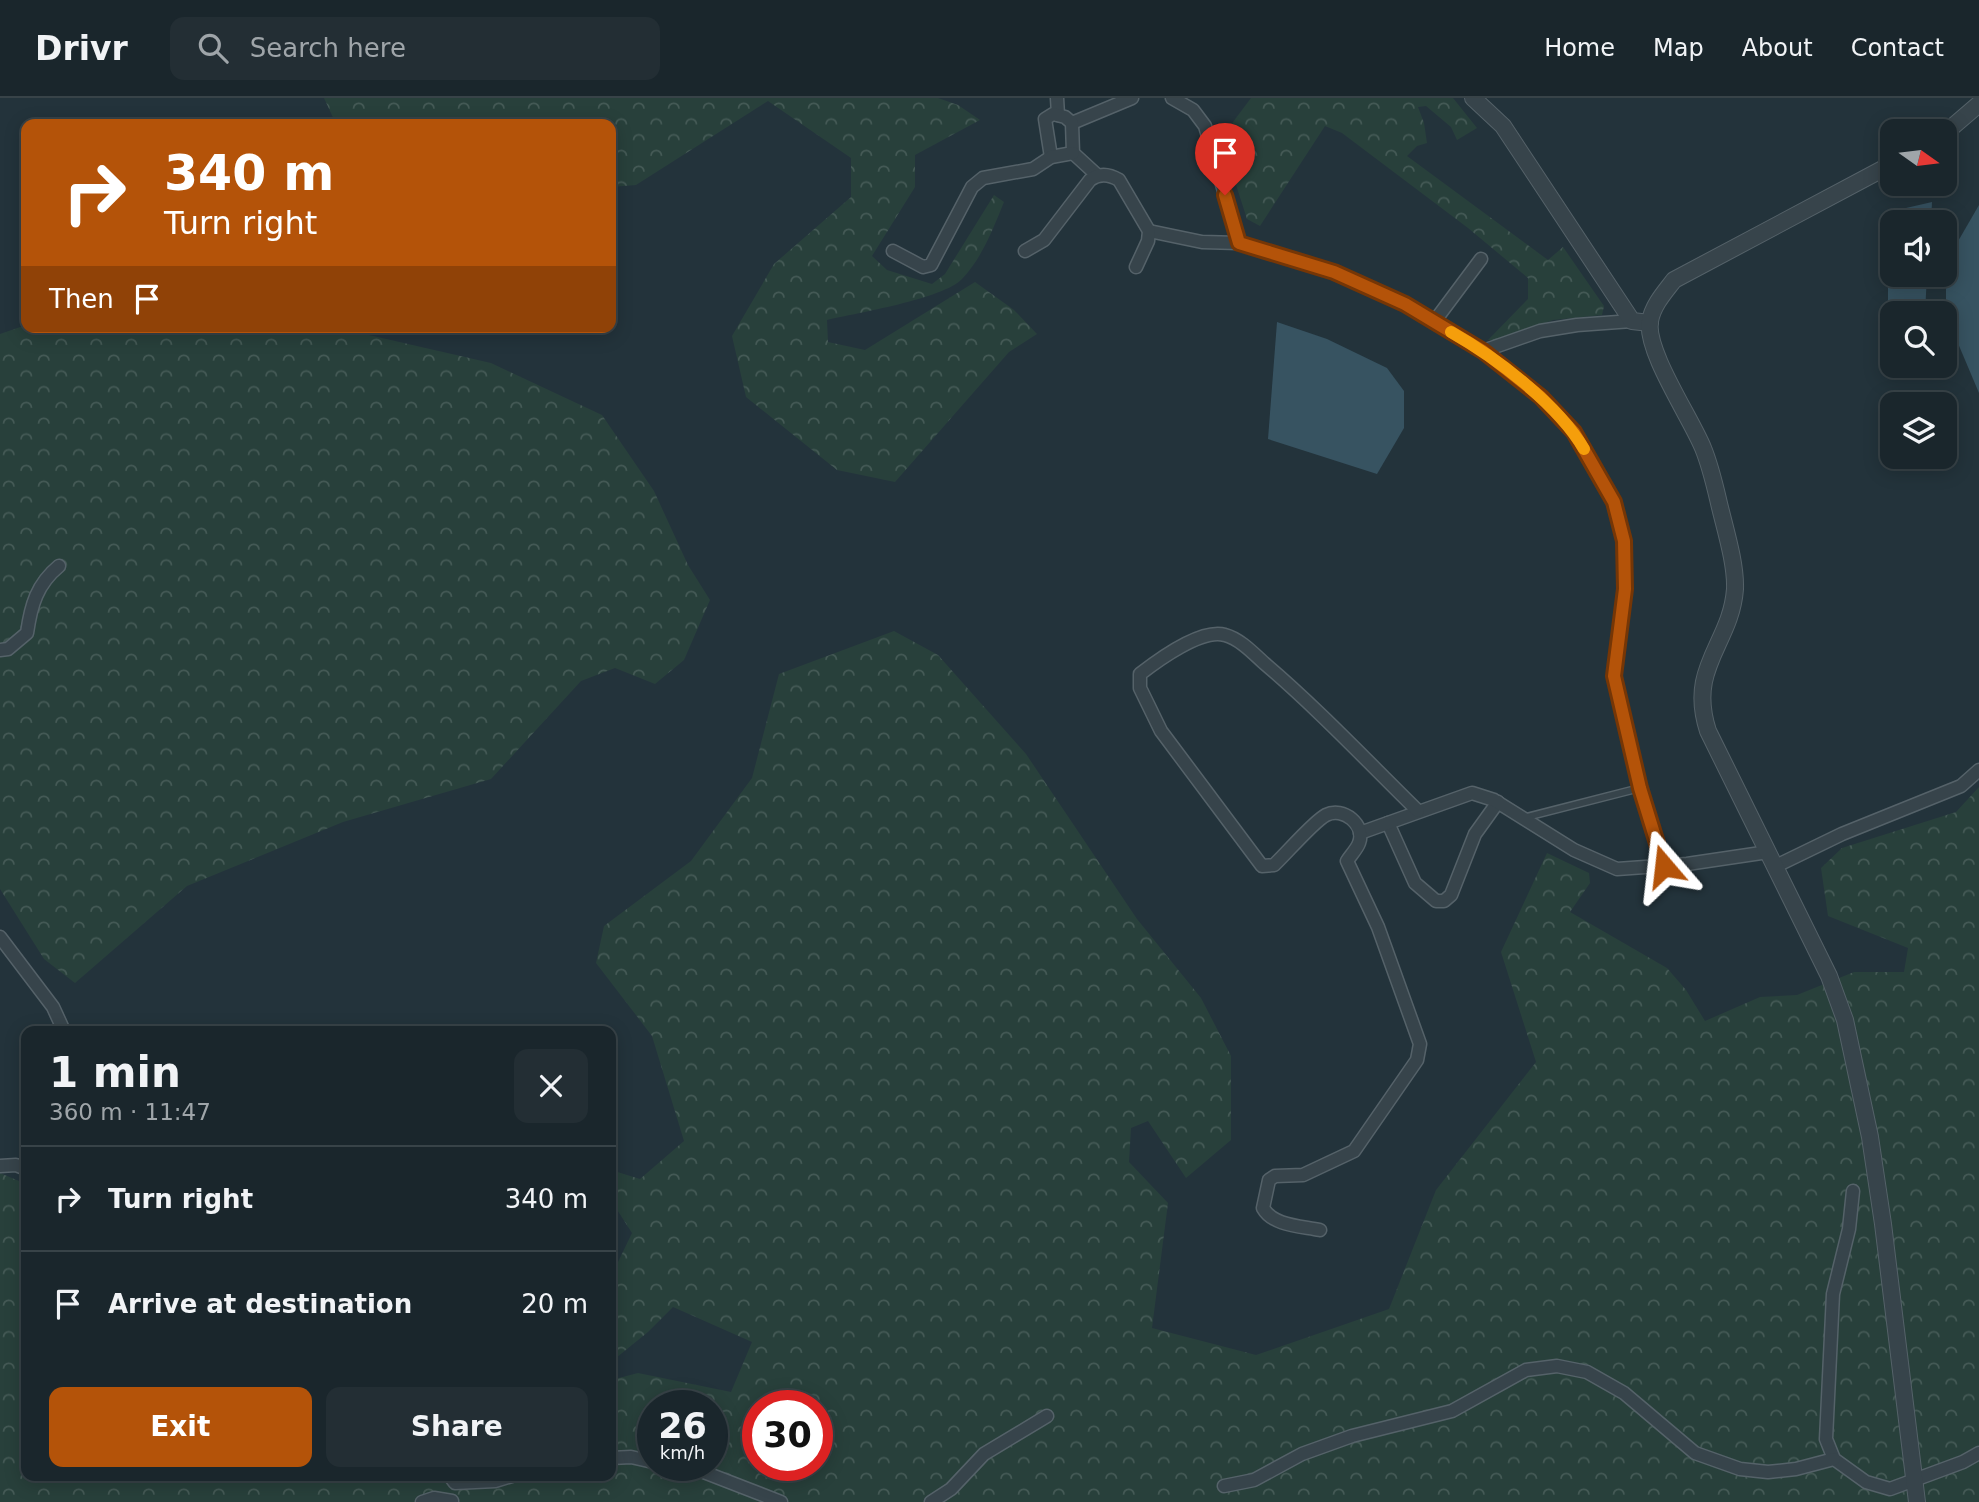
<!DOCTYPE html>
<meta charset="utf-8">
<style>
:root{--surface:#1a262c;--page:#232e34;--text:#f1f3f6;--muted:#9fa5a9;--line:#384348;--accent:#b45309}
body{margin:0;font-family:"DejaVu Sans",sans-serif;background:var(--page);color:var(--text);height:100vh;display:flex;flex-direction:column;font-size:26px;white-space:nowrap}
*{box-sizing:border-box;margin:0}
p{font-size:23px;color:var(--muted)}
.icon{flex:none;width:38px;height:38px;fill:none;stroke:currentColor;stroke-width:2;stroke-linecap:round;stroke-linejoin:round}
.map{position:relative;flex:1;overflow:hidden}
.panel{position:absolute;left:21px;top:928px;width:595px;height:455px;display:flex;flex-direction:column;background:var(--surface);border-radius:14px;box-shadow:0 4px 18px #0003,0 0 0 2px var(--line)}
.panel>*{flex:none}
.banner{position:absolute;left:21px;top:21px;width:595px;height:214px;border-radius:14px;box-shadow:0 4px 18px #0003,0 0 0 2px var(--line);background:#b45309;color:#fff;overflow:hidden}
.needle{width:46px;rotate:104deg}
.tools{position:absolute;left:1880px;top:21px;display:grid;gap:14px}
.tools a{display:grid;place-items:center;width:77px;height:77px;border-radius:14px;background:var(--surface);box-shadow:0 4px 18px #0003,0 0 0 2px var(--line);font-size:35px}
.speed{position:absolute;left:637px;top:1292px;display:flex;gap:14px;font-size:35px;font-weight:700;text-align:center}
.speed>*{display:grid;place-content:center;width:91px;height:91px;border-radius:50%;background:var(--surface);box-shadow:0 4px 18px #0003,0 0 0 2px var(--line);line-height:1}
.speed small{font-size:18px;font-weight:400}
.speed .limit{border:10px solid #d22;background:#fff;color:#111}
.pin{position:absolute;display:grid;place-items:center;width:60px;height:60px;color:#fff;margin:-72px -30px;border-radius:50% 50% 50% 0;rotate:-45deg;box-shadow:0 0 7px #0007}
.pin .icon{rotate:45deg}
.me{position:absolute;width:77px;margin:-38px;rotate:343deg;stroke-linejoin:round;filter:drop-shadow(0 0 5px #0008)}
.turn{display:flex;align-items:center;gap:24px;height:147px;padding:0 28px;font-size:32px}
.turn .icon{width:91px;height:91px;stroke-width:2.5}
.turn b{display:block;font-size:49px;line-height:60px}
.then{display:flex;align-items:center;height:66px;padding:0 28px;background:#0003;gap:14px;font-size:26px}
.round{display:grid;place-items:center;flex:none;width:74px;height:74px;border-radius:14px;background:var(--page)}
.head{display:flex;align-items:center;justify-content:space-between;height:119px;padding:0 28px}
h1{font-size:42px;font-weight:600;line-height:52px}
.cta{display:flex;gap:14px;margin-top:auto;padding:14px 28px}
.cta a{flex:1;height:80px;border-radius:14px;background:var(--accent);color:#fff;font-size:28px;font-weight:600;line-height:80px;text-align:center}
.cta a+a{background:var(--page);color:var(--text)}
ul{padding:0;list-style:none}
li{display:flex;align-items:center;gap:21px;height:105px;padding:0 28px;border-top:2px solid var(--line)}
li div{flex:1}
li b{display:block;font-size:26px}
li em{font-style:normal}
header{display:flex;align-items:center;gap:42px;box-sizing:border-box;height:98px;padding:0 35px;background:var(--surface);border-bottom:2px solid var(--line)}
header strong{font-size:33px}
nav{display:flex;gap:38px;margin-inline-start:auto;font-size:24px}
.search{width:490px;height:63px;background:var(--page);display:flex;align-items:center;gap:18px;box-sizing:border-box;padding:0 24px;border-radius:14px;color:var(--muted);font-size:26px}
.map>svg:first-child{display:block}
.forest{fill:url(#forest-crowns);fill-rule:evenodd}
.water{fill:#375361}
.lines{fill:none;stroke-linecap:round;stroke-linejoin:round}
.service-casing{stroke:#556269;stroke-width:9}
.minor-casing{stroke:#556269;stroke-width:15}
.tertiary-casing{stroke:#556269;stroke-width:18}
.service{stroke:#37444b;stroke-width:6}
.minor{stroke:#37444b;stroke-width:12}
.tertiary{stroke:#37444b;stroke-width:16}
.route-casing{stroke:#753606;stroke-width:18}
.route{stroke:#b45309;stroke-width:12}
.slow{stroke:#f59e0b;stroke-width:12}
</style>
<header>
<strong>Drivr</strong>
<div class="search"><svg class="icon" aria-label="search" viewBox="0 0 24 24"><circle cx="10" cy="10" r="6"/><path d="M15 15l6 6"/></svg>Search here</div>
<nav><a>Home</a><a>Map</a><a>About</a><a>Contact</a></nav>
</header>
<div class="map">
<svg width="1979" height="1404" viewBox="0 0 1979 1404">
<defs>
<pattern id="forest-crowns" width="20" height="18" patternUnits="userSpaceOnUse" patternTransform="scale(1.75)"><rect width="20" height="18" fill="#28403b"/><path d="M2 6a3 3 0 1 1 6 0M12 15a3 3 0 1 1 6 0" fill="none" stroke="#455a56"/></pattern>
</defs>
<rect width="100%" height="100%" fill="#23333b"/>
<g class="forest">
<path d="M324 0H938L958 7 980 22 915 57V89L872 158 887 172 932 186 945 176 994 97 1004 104C993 131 982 160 962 181 943 201 856 215 827 222L828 244 865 252 975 184 1014 212 1037 236 1009 254 895 384 837 372 746 299 732 238 774 166 851 99V60L768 3 636 87 611 89V26H336Z"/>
<polygon points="1251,0 1453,0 1477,30 1457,42 1451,29 1426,8 1418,9 1424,25 1427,45 1417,48 1407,58 1548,162 1563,149 1604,208 1602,217 1553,222 1496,242 1488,242 1528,201 1528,180 1468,130 1342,35 1325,28 1260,128 1247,121 1221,40"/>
<polygon points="26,227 26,229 334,229 491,265 602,317 654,393 688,467 710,502 684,562 655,586 615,570 581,583 491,681 343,724 187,788 75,885 44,861 0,791 0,236"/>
<path d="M894 533 938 557 1026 656 1137 821 1201 900 1231 958V1042L1186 1080 1148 1023 1131 1030 1129 1064 1168 1105 1152 1230 1256 1257 1389 1211 1436 1092 1536 964 1501 854 1547 755 1589 775 1590 785 1570 814 1667 870 1686 892 1705 923 1760 899 1797 897 1854 874H1904L1908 850 1828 818 1821 770 1842 750 1956 714 1979 689V1404H0V1075L26 1086V1377H611V1282L638 1275 731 1294 752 1244 673 1209 648 1234 611 1264V1203L614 1198 611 1197V1165L618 1164 632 1135 614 1107 611 1106V1072L640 1081 684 1043 652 938 596 865 604 828 691 763 752 680 779 576ZM653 1307H712V1367H653ZM758 1307H817V1367H758Z"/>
</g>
<g class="water">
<polygon points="1932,104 1931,124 1892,124 1906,110"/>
<polygon points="1979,107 1979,295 1946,217 1946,164"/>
<polygon points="1892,124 1892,177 1927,177 1925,215 1892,215 1892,219 1888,218 1888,128"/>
<polygon points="1277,224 1327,241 1387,270 1404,293 1404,330 1377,376 1268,341"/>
</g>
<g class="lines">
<defs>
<polyline id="service" points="1523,720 1640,690"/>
<g id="minor">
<polyline points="1057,0 1058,17"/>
<polyline points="1172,0 1193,12 1205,28 1239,145 1333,174 1405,206 1483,253 1541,299 1574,334 1614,404 1620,424 1624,443 1625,491 1614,578 1640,690 1664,768"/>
<polyline points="1072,25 1132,0"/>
<polyline points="1051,59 1045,21 1053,16 1065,19 1072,25 1073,55 1097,77"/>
<polyline points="1149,133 1202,144 1239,145"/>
<polyline points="893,153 923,169 931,167 972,89 983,80 1033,71 1051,59 1073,55"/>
<path d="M1025 153 1044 142 1090 82C1099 75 1109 76 1119 82L1149 133 1148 143 1136 169"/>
<polyline points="1434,224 1481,161"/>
<polyline points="1483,253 1540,233 1577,227 1632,223"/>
<path d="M0 552 8 551 27 535C31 507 37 486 59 468"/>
<polyline points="1388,725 1415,785 1436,803 1444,803 1451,797 1475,736 1498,704"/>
<polyline points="1360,735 1472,695 1494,702 1574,752 1617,771 1687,766 1768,754"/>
<polyline points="1776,768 1842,736 1961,688 1979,672"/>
<polyline points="0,839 53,909 64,933"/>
<polyline points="0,1068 16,1067 26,1071"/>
<polyline points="1853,1093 1849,1131 1833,1196 1826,1341 1834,1361 1866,1384 1890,1391 1963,1364 1979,1355"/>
<path d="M1320 1132C1301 1128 1273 1128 1263 1110L1269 1082 1275 1078 1303 1077 1354 1053 1417 962 1420 946 1378 829 1347 763C1350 758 1357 751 1359 745 1366 727 1343 708 1326 717 1313 724 1287 755 1274 767L1262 768 1161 633 1140 590V576C1158 562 1202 530 1225 537 1240 541 1253 555 1264 565 1318 611 1367 663 1418 713"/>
<polyline points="611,1360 631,1359 653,1364"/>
<polyline points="669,1367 701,1373 781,1404"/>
<polyline points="449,1377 455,1385 495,1383 515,1377"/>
<polyline points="1224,1388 1254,1382 1302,1356 1352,1338 1452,1313 1526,1272 1557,1268 1587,1274 1624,1295 1695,1355 1740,1371 1768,1374 1796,1371 1834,1361"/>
<polyline points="422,1404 434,1400 452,1403"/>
<polyline points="931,1404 951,1391 984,1356 1047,1318"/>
</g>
<g id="tertiary">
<polyline points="1473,0 1503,28 1632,223 1650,225"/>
<polyline points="1944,36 1979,6"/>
<path d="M1892 66 1674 182C1664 195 1653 207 1650 223 1645 253 1691 320 1703 350 1710 367 1714 384 1718 401 1724 428 1736 464 1735 491 1731 546 1687 569 1708 633L1829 878 1845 922 1870 1039 1883 1126 1917 1404"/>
</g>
</defs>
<use href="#service" class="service-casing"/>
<use href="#minor" class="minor-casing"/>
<use href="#tertiary" class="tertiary-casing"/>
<use href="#service" class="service"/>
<use href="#minor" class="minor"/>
<use href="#tertiary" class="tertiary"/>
</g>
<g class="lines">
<defs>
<polyline id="route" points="1225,97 1239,145 1334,174 1405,206 1483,253 1541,299 1574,334 1614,404 1624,443 1625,491 1614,578 1640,690 1664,768"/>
</defs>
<use href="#route" class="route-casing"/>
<use href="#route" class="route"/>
<path class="slow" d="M1451 234C1495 259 1558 306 1584 351"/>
</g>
</svg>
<div class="tools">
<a><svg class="needle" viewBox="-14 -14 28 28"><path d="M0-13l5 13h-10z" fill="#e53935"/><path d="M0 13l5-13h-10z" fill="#9fa5a9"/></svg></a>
<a><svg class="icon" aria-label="sound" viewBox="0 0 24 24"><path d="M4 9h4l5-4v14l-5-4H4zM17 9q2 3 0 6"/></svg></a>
<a><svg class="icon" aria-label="search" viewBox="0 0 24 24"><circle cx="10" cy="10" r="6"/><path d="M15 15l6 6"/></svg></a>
<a><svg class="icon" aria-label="layers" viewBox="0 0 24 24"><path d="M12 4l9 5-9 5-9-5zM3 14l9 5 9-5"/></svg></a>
</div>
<div class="speed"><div>26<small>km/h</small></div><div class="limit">30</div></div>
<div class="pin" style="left:1225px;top:97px;background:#d93025"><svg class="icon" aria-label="arrive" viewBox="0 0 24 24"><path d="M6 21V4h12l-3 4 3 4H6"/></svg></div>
<svg class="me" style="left:1664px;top:768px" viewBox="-20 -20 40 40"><path d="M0-17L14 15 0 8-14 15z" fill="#b45309" stroke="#fff" stroke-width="4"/></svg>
<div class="banner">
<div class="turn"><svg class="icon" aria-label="right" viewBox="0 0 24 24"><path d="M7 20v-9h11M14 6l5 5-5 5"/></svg><div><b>340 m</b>Turn right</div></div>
<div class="then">Then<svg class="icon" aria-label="arrive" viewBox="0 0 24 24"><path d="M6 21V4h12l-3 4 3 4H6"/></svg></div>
</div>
<section class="panel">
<div class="head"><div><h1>1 min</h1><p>360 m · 11:47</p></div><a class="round"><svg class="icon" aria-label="close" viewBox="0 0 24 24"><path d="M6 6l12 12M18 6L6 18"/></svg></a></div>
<ul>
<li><svg class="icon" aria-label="right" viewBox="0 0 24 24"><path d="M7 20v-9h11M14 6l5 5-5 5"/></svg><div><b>Turn right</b></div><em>340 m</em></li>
<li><svg class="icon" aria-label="arrive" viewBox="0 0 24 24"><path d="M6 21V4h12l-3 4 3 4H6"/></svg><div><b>Arrive at destination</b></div><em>20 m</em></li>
</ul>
<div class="cta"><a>Exit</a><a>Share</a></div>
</section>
</div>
